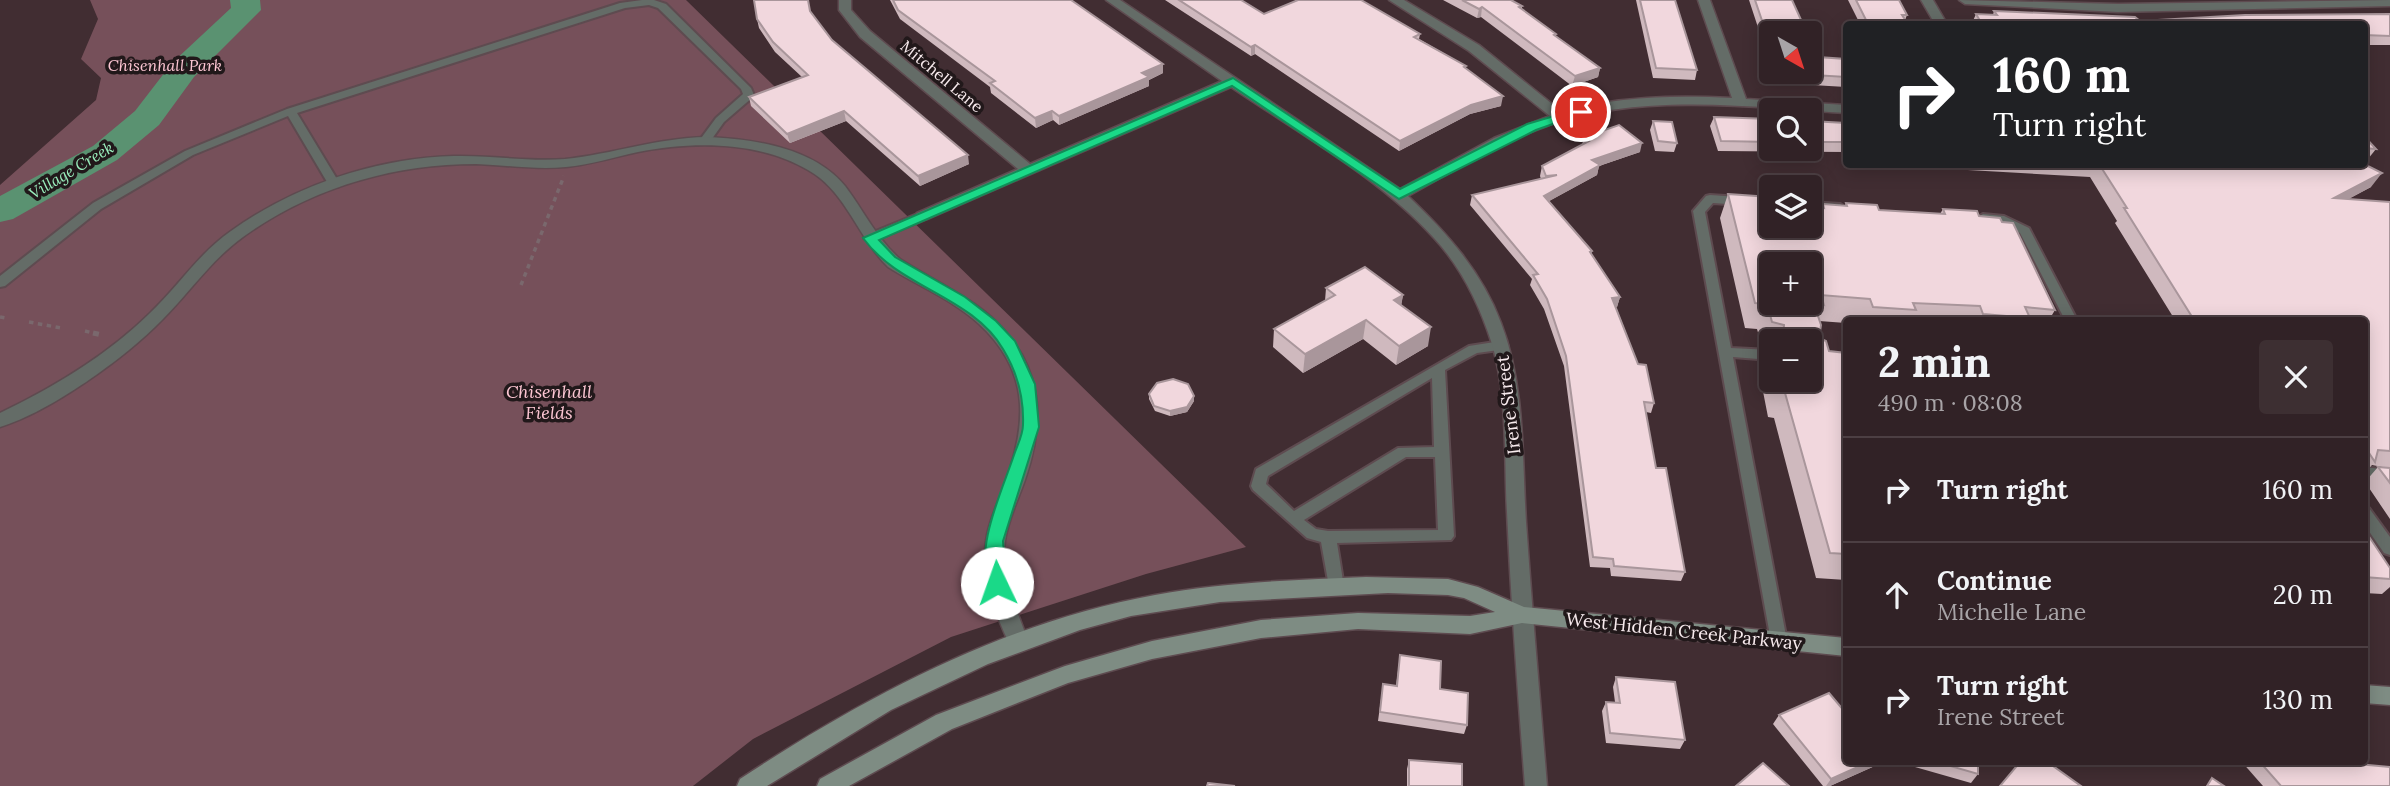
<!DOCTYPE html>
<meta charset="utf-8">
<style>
:root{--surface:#312226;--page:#3d2f32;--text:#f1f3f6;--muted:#a8a4a7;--line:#4c3f43}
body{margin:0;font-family:Lora,serif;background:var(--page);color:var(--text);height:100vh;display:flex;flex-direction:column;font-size:26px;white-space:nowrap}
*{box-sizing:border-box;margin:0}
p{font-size:23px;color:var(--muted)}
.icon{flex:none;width:38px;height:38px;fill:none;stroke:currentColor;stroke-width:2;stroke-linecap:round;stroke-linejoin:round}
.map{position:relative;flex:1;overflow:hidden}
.drawer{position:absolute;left:1843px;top:317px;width:525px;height:448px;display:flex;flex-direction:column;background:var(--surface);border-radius:7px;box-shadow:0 4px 18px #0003,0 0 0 2px var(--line)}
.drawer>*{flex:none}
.banner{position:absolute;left:1843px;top:21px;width:525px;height:147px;border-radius:7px;box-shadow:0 4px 18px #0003,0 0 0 2px var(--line);background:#202124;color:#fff;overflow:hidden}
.needle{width:46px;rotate:141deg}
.fabs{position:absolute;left:1759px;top:21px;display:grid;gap:14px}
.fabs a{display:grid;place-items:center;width:63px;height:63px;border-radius:7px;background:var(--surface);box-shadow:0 4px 18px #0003,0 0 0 2px var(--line);font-size:35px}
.pin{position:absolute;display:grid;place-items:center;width:60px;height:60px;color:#fff;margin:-30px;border:4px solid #fff;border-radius:50%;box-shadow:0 2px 7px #0007}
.me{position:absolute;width:77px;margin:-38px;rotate:357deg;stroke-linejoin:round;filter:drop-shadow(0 0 5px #0008)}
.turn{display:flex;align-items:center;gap:24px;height:147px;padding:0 35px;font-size:32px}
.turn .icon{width:91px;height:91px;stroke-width:2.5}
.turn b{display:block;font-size:49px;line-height:60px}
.round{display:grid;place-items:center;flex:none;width:74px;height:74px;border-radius:7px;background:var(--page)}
.overview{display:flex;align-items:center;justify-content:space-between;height:119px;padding:0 35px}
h1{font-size:42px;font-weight:700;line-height:52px}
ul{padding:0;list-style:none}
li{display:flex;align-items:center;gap:21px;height:105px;padding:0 35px;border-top:2px solid var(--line)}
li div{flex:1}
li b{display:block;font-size:26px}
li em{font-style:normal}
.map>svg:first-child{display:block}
.green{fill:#76505a}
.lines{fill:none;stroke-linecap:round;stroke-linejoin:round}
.river{fill:#5a9271;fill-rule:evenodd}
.service-casing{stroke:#5e4b50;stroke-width:4}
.minor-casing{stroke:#5e4b50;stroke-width:3}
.secondary-casing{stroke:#5e4b50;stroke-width:3}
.path-far1{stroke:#7a686d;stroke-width:3.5;stroke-dasharray:4.5 4.5;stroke-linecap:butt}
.path{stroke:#7a686d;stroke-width:5;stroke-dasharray:6 6;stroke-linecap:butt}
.service{fill:#646c67;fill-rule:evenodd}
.minor{fill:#646c67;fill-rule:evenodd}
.secondary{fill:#7e8c83;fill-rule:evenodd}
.wall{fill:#cfb9be;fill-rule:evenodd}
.shaded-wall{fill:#a9969b}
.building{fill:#f1d7dd;stroke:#a9969b;stroke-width:2;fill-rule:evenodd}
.route{fill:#1ad988;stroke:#118d58;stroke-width:2}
.labels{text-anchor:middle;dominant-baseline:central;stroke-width:7;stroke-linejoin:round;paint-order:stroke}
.far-park-label{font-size:16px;font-style:italic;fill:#fdc6d3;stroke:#21181a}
.far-street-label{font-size:16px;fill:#f7eaed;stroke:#21181a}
.far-water-label{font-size:16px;font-style:italic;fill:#9aefbd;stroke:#21181a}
.park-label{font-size:18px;font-style:italic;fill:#fdc6d3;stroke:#21181a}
.street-label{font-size:18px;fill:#f7eaed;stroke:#21181a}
</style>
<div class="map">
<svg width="2390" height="786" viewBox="0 0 2390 786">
<rect width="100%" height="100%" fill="#412d32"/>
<polygon class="green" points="90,0 686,0 1246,547 1146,574 951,637 753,739 693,786 0,786 0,185 96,100 101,78 81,59 98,19"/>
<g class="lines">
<polygon class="river" points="230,0 260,0 261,10 194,77 159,125 117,160 13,219 0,222 0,196 93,146 135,111 172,63 231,8"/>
<defs>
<g id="service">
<polygon points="642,0 654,0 666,4 751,88 754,95 753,97 724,122 709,143 705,144 699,141 716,118 743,94 741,89 658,8 649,5 625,8 297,113 340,184 338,187 330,187 288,116 193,155 101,209 5,286 0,287 0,276 93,203 185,151 287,109 620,3"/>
<polygon points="1710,195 1771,199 1771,207 1713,203 1705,212 1731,348 1771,350 1771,360 1733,357 1787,641 1785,646 1779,648 1773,646 1771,641 1693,211 1706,196"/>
<polygon points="1810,202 1840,204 1846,208 1840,212 1810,210"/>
<polygon points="922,212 928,216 926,219 874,241 870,242 864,238 866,235"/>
<polygon points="1983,214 2004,216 2029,228 2077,320 2065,320 2020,233 1998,223 1979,221 1977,218"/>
<path d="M1501 341 1508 346 1506 349 1477 353 1445 370 1454 536 1451 540 1337 543 1344 587 1342 592 1336 593 1330 592 1321 542 1307 538 1253 490 1251 486 1256 469 1469 346ZM1432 378 1434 447 1398 448 1294 511 1266 484 1268 476ZM1406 457H1435L1438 530 1328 531 1316 529 1304 520Z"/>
<polygon points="2364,467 2390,470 2390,482 2364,479"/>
<polygon points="2364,506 2369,508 2390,537 2390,555 2384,553 2364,524"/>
</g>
<g id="minor">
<path d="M839 0H851V10L870 31 1030 164 1222 81 1106 0H1120L1400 189 1494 138 1550 116 1469 51 1389 0H1404L1479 45 1562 112C1617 96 1676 95 1732 98L1698 0H1710L1746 99 1846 105V113C1745 107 1634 91 1536 130 1491 147 1450 173 1408 196 1447 233 1482 272 1501 323 1525 385 1522 456 1526 522 1532 610 1540 698 1547 786H1525C1518 695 1511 603 1507 512 1504 457 1508 397 1492 344 1480 306 1461 267 1434 238 1380 178 1297 132 1231 87L927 219H917L914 216 917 213 1018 169 860 37 839 10Z"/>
<polygon points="1921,0 1933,0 1947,24 1935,24"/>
<polygon points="1959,0 2118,4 2390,0 2390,6 2118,12 1965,4"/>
<path d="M706 137C753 139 813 147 845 186 864 211 876 238 900 259 929 278 963 293 990 316 1042 362 1047 417 1025 480 1018 500 1008 520 1005 541 1001 576 1017 611 1029 643L1026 649 1019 652 1012 649C996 617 981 577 986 541 988 522 998 503 1004 486 1027 425 1031 372 979 324 953 300 918 286 888 267 858 238 846 191 808 170 758 141 694 141 638 152 614 157 590 165 566 167 536 170 506 165 476 164 393 164 311 188 243 237 211 260 190 292 162 320 125 358 50 412 0 427V413C54 387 106 356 149 314 178 287 198 254 231 231 294 186 375 158 454 156 491 155 528 162 565 159 613 154 657 138 706 137Z"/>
</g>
<g id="secondary">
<path d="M1366 577 1448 579 1478 587 1524 607 1846 638V656L1522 623 1470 634 1358 629 1261 638 1152 659 1068 683 952 729 849 786H817L820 779 936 715 1065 666 1152 641 1261 620 1358 613 1470 616 1495 612 1464 598 1448 595 1388 593 1220 602 1131 616 1080 630 988 664 891 710 767 786H737L740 779C866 696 1005 622 1155 595 1224 582 1296 580 1366 577Z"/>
<polygon points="2364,685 2390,687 2390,705 2364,703"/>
</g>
</defs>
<use href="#service" class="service-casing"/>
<use href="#minor" class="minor-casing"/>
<use href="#secondary" class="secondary-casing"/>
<g class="path-far1">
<polyline points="521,285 564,176"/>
<polyline points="0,317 6,318"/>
<polyline points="29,322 61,328"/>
<polyline points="85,331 101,335"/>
</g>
<polyline class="path" points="93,333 102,335"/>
<use href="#service" class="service"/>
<use href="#minor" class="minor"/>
<use href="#secondary" class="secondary"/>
</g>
<g class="wall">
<polygon points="890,0 1071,0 1163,64 1163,73 1149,80 1149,86 1059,125 1053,120 1036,128 991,93 990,87 900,19"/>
<polygon points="1165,0 1241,0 1264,14 1420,34 1419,39 1466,66 1466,69 1501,106 1470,114 1399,151 1255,54 1251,56"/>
<polygon points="1443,0 1511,0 1522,6 1522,9 1556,34 1556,36 1600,68 1598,77 1572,86 1481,17 1477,18"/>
<polygon points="1636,0 1675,0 1697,70 1695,80 1653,78"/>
<polygon points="1749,0 1792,0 1771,33 1771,67"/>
<polygon points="1848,0 1899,0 1907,15 1905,20 1908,24 1860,24"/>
<polygon points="810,11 832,40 969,164 920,186 846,121 790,143 751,106 749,97 802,77 775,52 759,28 757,19"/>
<polygon points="1994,11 2140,21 2390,14 2390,45 2364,45 2364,24 1973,24 1972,23 1976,14 1993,15"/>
<polygon points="1818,57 1846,59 1846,87 1776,83 1773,72 1810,72"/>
<polygon points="1714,117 1771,119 1771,149 1810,149 1810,121 1846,123 1846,152 1718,151 1710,126"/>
<polygon points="1653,121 1677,143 1674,152 1655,151 1650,130"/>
<polygon points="1584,137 1640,152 1599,166 1597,175 1549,201 1592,251 1591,254 1620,297 1617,307 1616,307 1638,364 1654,403 1651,413 1646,412 1656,468 1685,572 1681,581 1611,576 1610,568 1590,567 1564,366 1544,309 1530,285 1532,279 1470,205 1472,195 1541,179 1540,176 1542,166 1582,145"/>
<polygon points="2364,148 2376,149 2368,159 2364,158"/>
<polygon points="1897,164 2279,164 2280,166 2371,187 2348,199 2390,202 2390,519 2365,482 2378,467 2387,468 2372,465 2364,474 2364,320 2175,320 2115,223 2117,221 2090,177 1897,166"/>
<path d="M1728 194 1771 226 1821 207 1823 204 1845 206 1846 203 1879 210 1940 214 1943 209 1979 216 2002 222 2055 310 2049 320H1846V323L1819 321V338L1829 351 1846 353V580L1816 578 1774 418 1768 417 1759 371 1768 349 1762 347 1757 329 1745 328 1720 218ZM1771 341H1810V380H1771Z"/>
<polygon points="1326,288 1403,295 1401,305 1428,346 1396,365 1363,339 1303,373 1273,347 1274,329 1325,301"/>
<polygon points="1149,394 1194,401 1187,412 1170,416 1155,411 1149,399"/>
<polygon points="2364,529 2390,568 2390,587 2382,594 2364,593"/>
<polygon points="1400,655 1440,689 1467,725 1464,734 1378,721 1383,684 1396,686"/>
<polygon points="1616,677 1685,740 1680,749 1606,743 1602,711 1606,702 1615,702 1613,687"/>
<polygon points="1779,715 1877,765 1830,786 1823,786 1773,724"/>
<polygon points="1409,760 1462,786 1407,786 1407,769"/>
<polygon points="1894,761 1978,761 1978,774 1971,783"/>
<polygon points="2241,761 2324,761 2390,786 2263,786"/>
</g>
<g class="shaded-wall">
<polygon points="1482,7 1481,17 1477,18 1479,9"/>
<polygon points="1255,45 1255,54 1251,56 1251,47"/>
<polygon points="1163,64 1163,73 1149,80 1149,86 1059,125 1059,116 1142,73"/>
<polygon points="1600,68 1598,77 1572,86 1575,76"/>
<polygon points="1503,96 1501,106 1470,114 1399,151 1400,141 1471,105"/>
<polygon points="844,111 846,121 790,143 787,134"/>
<polygon points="1052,111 1053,120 1036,128 1035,118"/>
<polygon points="1642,143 1640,152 1599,166 1597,175 1542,205 1544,196 1592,160"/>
<polygon points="968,155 969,164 920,186 918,176"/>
<polygon points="2382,173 2371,187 2323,213 2334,198"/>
<polygon points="1403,295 1400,313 1394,300"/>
<polygon points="1620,297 1617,307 1609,308 1612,298"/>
<polygon points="1366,320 1363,339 1303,373 1305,354"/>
<polygon points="1431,327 1428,346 1396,365 1399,346"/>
<polygon points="1194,396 1194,401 1187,412 1170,416 1170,411"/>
<polygon points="1871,761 1879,761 1877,765 1830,786 1826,786 1831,779"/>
</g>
<g class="building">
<polygon points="754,0 808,0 810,11 832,40 968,155 918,176 844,111 787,134 749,97 808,75 773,42 757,19"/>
<polygon points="893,0 1071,0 1163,64 1142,73 1149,77 1059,116 1052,111 1035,118 990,83 995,81 898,10"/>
<polygon points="1179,0 1241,0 1264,14 1298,0 1361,0 1420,34 1414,37 1466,66 1464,67 1503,96 1471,105 1400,141 1255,45 1251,47"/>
<polygon points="1462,0 1511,0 1522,6 1519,7 1556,34 1554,35 1600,68 1575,76 1482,7 1479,9"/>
<polygon points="1640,0 1675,0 1697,70 1656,68"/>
<polygon points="1755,0 1792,0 1807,33 1771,33 1771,47"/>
<polygon points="1856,0 1899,0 1907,15 1902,15 1908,24 1868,24"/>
<polygon points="1994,11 2135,17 2140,21 2245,15 2390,14 2390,36 2364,35 2364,24 1982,24 1976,14 1997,15"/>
<polygon points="1810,39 1818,57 1846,59 1846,77 1780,73 1779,72 1810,72"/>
<polygon points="1714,117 1771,119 1771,142 1721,141"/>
<polygon points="1653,121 1672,122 1677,143 1658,141"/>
<polygon points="1810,121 1846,123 1846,142 1810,142"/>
<polygon points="1619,125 1642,143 1592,160 1600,165 1544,196 1592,251 1590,252 1620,297 1612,298 1638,364 1646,365 1654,403 1644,402 1656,468 1666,468 1685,572 1614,566 1613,559 1593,557 1566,356 1547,299 1533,275 1538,274 1472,195 1557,175 1546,176 1542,166 1589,141 1584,137"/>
<polygon points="2364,136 2376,149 2364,148"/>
<polygon points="2099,164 2279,164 2280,166 2283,164 2364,164 2382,173 2334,198 2390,202 2390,451 2378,450 2375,462 2369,453 2364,453 2364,320 2194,320 2124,208 2127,208"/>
<path d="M1728 194 1770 197 1771 226H1810V206L1824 208 1823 204 1847 206 1846 203 1877 205 1879 210 1945 214 1943 209 1977 211 1979 216 2000 218 2002 222 2013 223 2055 310 2025 307 2030 318 1983 314 1980 306 1913 303 1916 310 1873 307 1870 299 1821 295 1824 305 1814 304 1821 325 1819 338 1826 341 1829 351 1846 353V554L1830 553 1785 393 1779 392 1777 380H1810V341H1777L1776 337H1783L1784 325 1772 322 1767 304 1755 303ZM1771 264H1810V303H1771Z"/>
<polygon points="1365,267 1403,295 1394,300 1431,327 1399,346 1366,320 1305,354 1274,329 1335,295 1326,288"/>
<polygon points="1173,379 1188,384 1194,396 1187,407 1170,411 1154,406 1149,394 1157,383"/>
<polygon points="2378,467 2390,468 2390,483"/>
<polygon points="2364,529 2390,568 2390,579 2364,577"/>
<polygon points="1400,655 1441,661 1440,689 1468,693 1467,725 1380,712 1383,684 1397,686"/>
<polygon points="1616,677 1675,682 1685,740 1610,733 1606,702 1620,703"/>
<polygon points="1829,693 1846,713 1846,761 1871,761 1831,779 1779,715"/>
<polygon points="1409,760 1462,764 1462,786 1409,786"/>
<polygon points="1933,761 1978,761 1978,774"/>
<polygon points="2021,761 2046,761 2081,786 2000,786"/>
<polygon points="2259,761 2324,761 2390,767 2390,786 2281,786"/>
<polygon points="1763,763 1789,786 1736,786"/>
<polygon points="2212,778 2224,786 2207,786"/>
<polygon points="1208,783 1235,786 1207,786"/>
</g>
<path class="route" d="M1233 78 1400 189 1527 124 1581 108 1587 112 1536 130 1399 199 1232 86 879 240 895 257 965 297 996 321 1015 341 1035 384 1039 427 1003 541 1006 583 997 591 991 588C972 553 1002 491 1014 455 1017 446 1023 435 1023 425 1024 399 1017 372 1003 349 972 296 899 288 863 238Z"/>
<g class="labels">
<g class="far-park-label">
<text x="165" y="65">Chisenhall Park</text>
</g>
<g class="far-street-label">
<text transform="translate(942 76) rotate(40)">Mitchell Lane</text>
</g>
<g class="far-water-label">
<text transform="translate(71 170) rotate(-31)">Village Creek</text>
</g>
<g class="park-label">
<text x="549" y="391">Chisenhall<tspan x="549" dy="21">Fields</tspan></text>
</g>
<g class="street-label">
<text transform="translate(1508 405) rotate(-97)">Irene Street</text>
<text transform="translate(1684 631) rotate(6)">West Hidden Creek Parkway</text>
</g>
</g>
</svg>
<div class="fabs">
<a><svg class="needle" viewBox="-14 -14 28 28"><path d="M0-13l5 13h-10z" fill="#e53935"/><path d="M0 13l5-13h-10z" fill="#a8a4a7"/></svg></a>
<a><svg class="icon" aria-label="search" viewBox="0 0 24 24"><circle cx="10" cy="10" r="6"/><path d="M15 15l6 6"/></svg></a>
<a><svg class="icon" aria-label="layers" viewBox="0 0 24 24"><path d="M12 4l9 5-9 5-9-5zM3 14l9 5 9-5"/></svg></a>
<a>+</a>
<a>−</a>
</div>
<div class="pin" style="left:1581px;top:112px;background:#d93025"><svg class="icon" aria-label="arrive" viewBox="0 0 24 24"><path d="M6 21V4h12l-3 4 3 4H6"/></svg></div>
<svg class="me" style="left:997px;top:583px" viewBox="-20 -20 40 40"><circle r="19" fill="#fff"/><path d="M0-13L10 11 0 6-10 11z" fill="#1ad988"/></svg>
<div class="banner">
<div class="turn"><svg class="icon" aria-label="right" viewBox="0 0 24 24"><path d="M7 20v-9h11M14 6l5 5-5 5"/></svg><div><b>160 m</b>Turn right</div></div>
</div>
<section class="drawer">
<div class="overview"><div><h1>2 min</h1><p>490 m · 08:08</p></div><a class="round"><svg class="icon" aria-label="close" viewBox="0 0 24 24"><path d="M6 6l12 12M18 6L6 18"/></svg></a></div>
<ul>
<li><svg class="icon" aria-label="right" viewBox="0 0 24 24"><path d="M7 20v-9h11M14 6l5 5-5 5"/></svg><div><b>Turn right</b></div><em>160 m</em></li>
<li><svg class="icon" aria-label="ahead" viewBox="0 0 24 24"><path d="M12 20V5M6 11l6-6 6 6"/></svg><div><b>Continue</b><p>Michelle Lane</p></div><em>20 m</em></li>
<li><svg class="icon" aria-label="right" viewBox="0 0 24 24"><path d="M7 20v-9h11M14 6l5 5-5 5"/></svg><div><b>Turn right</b><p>Irene Street</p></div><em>130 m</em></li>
</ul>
</section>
</div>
